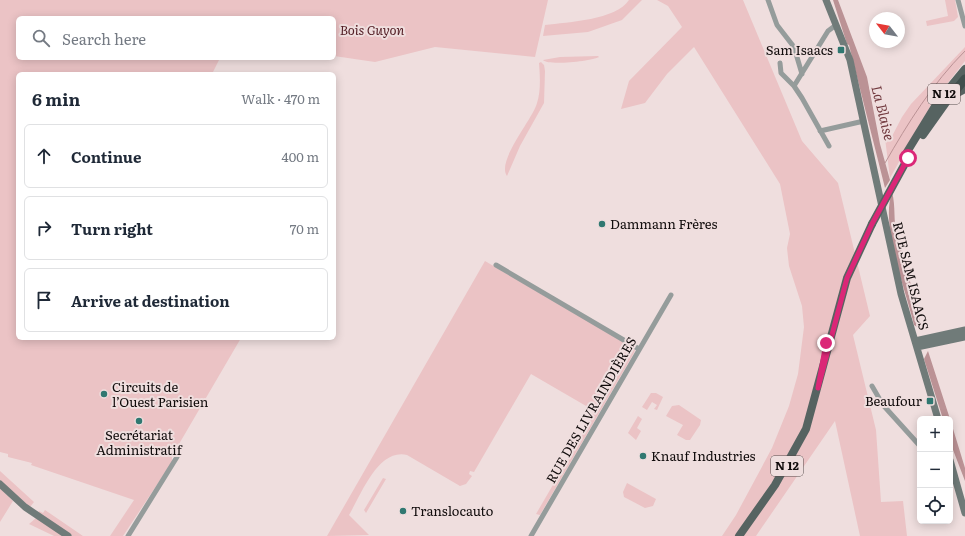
<!DOCTYPE html>
<html lang="en">
<head>
<meta charset="utf-8">
<style>
  body { margin:0; font-family:Literata,serif; background:#f2f2f3; color:#1f2937 }
  .controls { position:absolute; right:12px; bottom:12px; display:grid; overflow:hidden; border-radius:6px; box-shadow:0 2px 10px #0003 }
  .controls button { width:36px; height:36px; display:grid; place-items:center; padding:0; border:0; border-bottom:1px solid #e0e1e3; background:#fff; color:#1f2937; font:20px sans-serif }
  .compass { position:absolute; left:869px; top:12px; width:36px; height:36px; border-radius:50%; background:#fff; box-shadow:0 2px 10px #0003; rotate:301deg }
  .stop { position:absolute; width:12px; height:12px; margin:-9px; border:3px solid #db2777; border-radius:50%; background:#fff }
  .stop.end { background:#db2777; border-color:#fff; box-shadow:0 1px 4px #0008 }
  .list { margin:0; padding:0; list-style:none }
  h2 { display:flex; justify-content:space-between; align-items:center; height:52px; margin:0; padding:0 16px; font-size:17px }
  h2 small { font-size:13px; font-weight:400; color:#747a83 }
  .list li { display:grid; grid-template-columns:26px 1fr auto; gap:12px; align-items:center; box-sizing:border-box; height:64px; margin:0 8px 8px; padding:0 8px; border:1px solid #e0e1e3; border-radius:6px }
  .list b { display:block; font-size:15px; white-space:nowrap }
  .list em { font-size:13px; font-style:normal; color:#747a83 }
  .icon { flex:none; width:22px; height:22px; fill:none; stroke:currentColor; stroke-width:2; stroke-linecap:round; stroke-linejoin:round }
  .map { position:relative; flex:none; width:965px; height:536px; overflow:hidden }
  .search { position:absolute; background:#fff; box-shadow:0 2px 10px #0003; left:16px; top:16px; width:320px; height:44px; display:flex; align-items:center; gap:10px; box-sizing:border-box; padding:0 14px; border-radius:6px; color:#747a83; font-size:15px }
  .panel { position:absolute; background:#fff; box-shadow:0 2px 10px #0003; left:16px; top:72px; width:320px; height:268px; border-radius:6px }
  .map>svg:first-child { display:block }
</style>
</head>
<body>
<div class="map">
<svg width="965" height="536" viewBox="0 0 965 536">
  <rect width="100%" height="100%" fill="#efdede"/>
  <!-- green -->
  <path fill="#ebc3c5" d="M0 0H548L535 57 435 47 375 62 334 56V18H18V58H220L212 74H18V338H241L172 456V462L123 536H110L134 500 31 465 32 463 8 457V454L0 452Z
    M629 0H642L622 20 588 32 543 36 545 25C568 22 616 20 629 0Z
    M657 0H743L802 141 838 183 870 316 853 335 876 430 881 502 903 501 907 536H860L835 421 756 536H722L736 515 772 448 789 406 798 374 804 327 802 306 789 266 787 248 790 234 780 184 694 47 667 74 645 103 621 109 629 81 682 27 668 6Z
    M945 0H955L958 17 954 21 927 26 926 21 948 16Z
    M965 47V61L932 103 890 178 885 138 889 142 902 117 911 104Z
    M560 57 598 56 599 57C592 61 548 66 543 60Z
    M541 62 544 65 545 71 544 103 520 146 507 176C496 161 533 119 537 103 541 91 540 76 539 63Z
    M485 261 632 347 635 350 634 353 540 515 536 514 592 418 593 410 531 374 474 472 470 471 469 474 472 476 466 484 460 486 407 455C378 448 361 495 349 515L369 535 327 536Z
    M651 393H656L663 397 657 410 654 409 657 405 652 402 647 410 642 407Z
    M679 405 701 420 700 425 690 440H686L677 435 683 425 666 416 672 406Z
    M638 416 642 419 637 428 641 431 636 440 628 433Z
    M0 471 34 502 30 507 0 482Z
    M383 478 386 479 366 513 364 510Z
    M627 483 656 499 653 506 645 508 624 497 623 492Z
    M0 488 13 501 0 522Z
    M45 510 83 536H72L38 513 39 511 43 513Z
    M36 518 64 536H54L29 524Z"/>
  <!-- water -->
  <path fill="#bb9295" d="M833 0H838L867 77 880 144 890 180 885 188 849 45 847 44Z
    M892 192C896 207 893 221 897 235 906 267 915 297 922 330L914 325C906 291 880 225 892 192Z
    M928 351 950 419H943L924 359Z
    M950 419 965 468V481L950 442Z"/>
  <g fill="none" stroke-linecap="round" stroke-linejoin="round">
    <!-- stream -->
    <path stroke="#bb9295" stroke-width="1" d="M885 163C908 123 932 84 965 51"/>
    <!-- street -->
    <path stroke="#959c9b" stroke-width="5" d="M768 0 777 25 794 47 802 74
      M958 0 965 26
      M780 63 781 73 794 86 802 98 829 146
      M794 86 828 31 836 25
      M820 131 864 121
      M496 265 639 349
      M872 386 883 405 920 446
      M128 536 177 457
      M531 536 671 295"/>
    <!-- secondary -->
    <path stroke="#707b79" stroke-width="7" d="M826 0 850 60 901 294 938 419
      M915 341 965 330
      M917 347 965 337
      M950 460 965 513
      M0 484 25 507 68 536"/>
    <!-- primary -->
    <path stroke="#566361" stroke-width="8" d="M923 135 950 97 965 89
      M907 152 937 103 965 69
      M739 536 775 485 806 429 847 278 872 224"/>
    <!-- highway -->
    <path stroke="#404f4d" stroke-width="9" d="M950 97 965 79"/>
    <!-- primary-bridge -->
    <path stroke="#566361" stroke-width="8" d="M872 224 908 158"/>
  </g>
  <g fill="none" stroke-linecap="round" stroke-linejoin="round">
    <!-- route -->
    <path stroke="#db2777" stroke-width="5" d="M826 343 818 388 847 278 872 224 908 158"/>
  </g>
  <!-- markers -->
  <g fill="#307871" stroke="#efdede" stroke-width="1.5">
    <rect x="837" y="46" width="8" height="8" rx="2"/>
    <circle cx="602" cy="224" r="4"/>
    <circle cx="104" cy="394" r="4"/>
    <rect x="926" y="397" width="8" height="8" rx="2"/>
    <circle cx="139" cy="421" r="4"/>
    <circle cx="643" cy="456" r="4"/>
    <circle cx="403" cy="511" r="4"/>
  </g>
  <g text-anchor="middle" stroke-width="4" stroke-linejoin="round" paint-order="stroke">
    <!-- shield labels -->
    <g fill="#efdede" stroke="#534a4a" stroke-width="1">
      <rect x="928" y="84" width="32" height="20" rx="3"/>
      <rect x="771" y="456" width="32" height="20" rx="3"/>
    </g>
    <g font-size="12" font-weight="bold" fill="#100b0b">
      <text x="944" y="98">N 12</text>
      <text x="787" y="470">N 12</text>
    </g>
    <!-- park labels -->
    <g font-size="13" font-style="italic" fill="#552027" stroke="#efdede">
      <text x="372" y="35">Bois Guyon</text>
    </g>
    <!-- poi labels -->
    <g font-size="13" fill="#100b0b" stroke="#efdede" text-anchor="start">
      <text x="833" y="55" text-anchor="end">Sam Isaacs</text>
      <text x="610" y="229">Dammann Frères</text>
      <text x="112" y="392">Circuits de<tspan x="112" dy="15">l’Ouest Parisien</tspan></text>
      <text x="922" y="406" text-anchor="end">Beaufour</text>
      <text x="139" y="440" text-anchor="middle">Secrétariat<tspan x="139" dy="15">Administratif</tspan></text>
      <text x="651" y="461">Knauf Industries</text>
      <text x="411" y="516">Translocauto</text>
    </g>
    <!-- street labels -->
    <g font-size="13" fill="#100b0b" stroke="#efdede">
      <text transform="translate(911 276) rotate(76)" y="5">RUE SAM ISAACS</text>
      <text transform="translate(591 410) rotate(-60)" y="5">RUE DES LIVRAINDIÈRES</text>
    </g>
    <!-- water labels -->
    <g font-size="14" font-style="italic" fill="#723a3f" stroke="#efdede">
      <text transform="translate(883 113) rotate(76)" y="5">La Blaise</text>
    </g>
  </g>
</svg>
<div class="controls">
<button>+</button>
<button>−</button>
<button><svg class="icon" aria-label="locate" viewBox="0 0 24 24"><circle cx="12" cy="12" r="6"/><path d="M12 2v4M12 18v4M2 12h4M18 12h4"/></svg></button>
</div>
<svg class="compass" viewBox="-18 -18 36 36"><path d="M0-13l5 13h-10z" fill="#e53935"/><path d="M0 13l5-13h-10z" fill="#747a83"/></svg>
<div class="stop" style="left:908px;top:158px"></div>
<div class="stop end" style="left:826px;top:343px"></div>
<div class="search"><svg class="icon" aria-label="search" viewBox="0 0 24 24"><circle cx="10" cy="10" r="6"/><path d="M15 15l6 6"/></svg>Search here</div>
<section class="panel">
<h2>6 min<small>Walk · 470 m</small></h2>
<ul class="list">
<li><svg class="icon" aria-label="ahead" viewBox="0 0 24 24"><path d="M12 20V5M6 11l6-6 6 6"/></svg><div><b>Continue</b></div><em>400 m</em></li>
<li><svg class="icon" aria-label="right" viewBox="0 0 24 24"><path d="M7 20v-9h11M14 6l5 5-5 5"/></svg><div><b>Turn right</b></div><em>70 m</em></li>
<li><svg class="icon" aria-label="arrive" viewBox="0 0 24 24"><path d="M6 21V4h12l-3 4 3 4H6"/></svg><div><b>Arrive at destination</b></div></li>
</ul>
</section>
</div>
</body>
</html>
